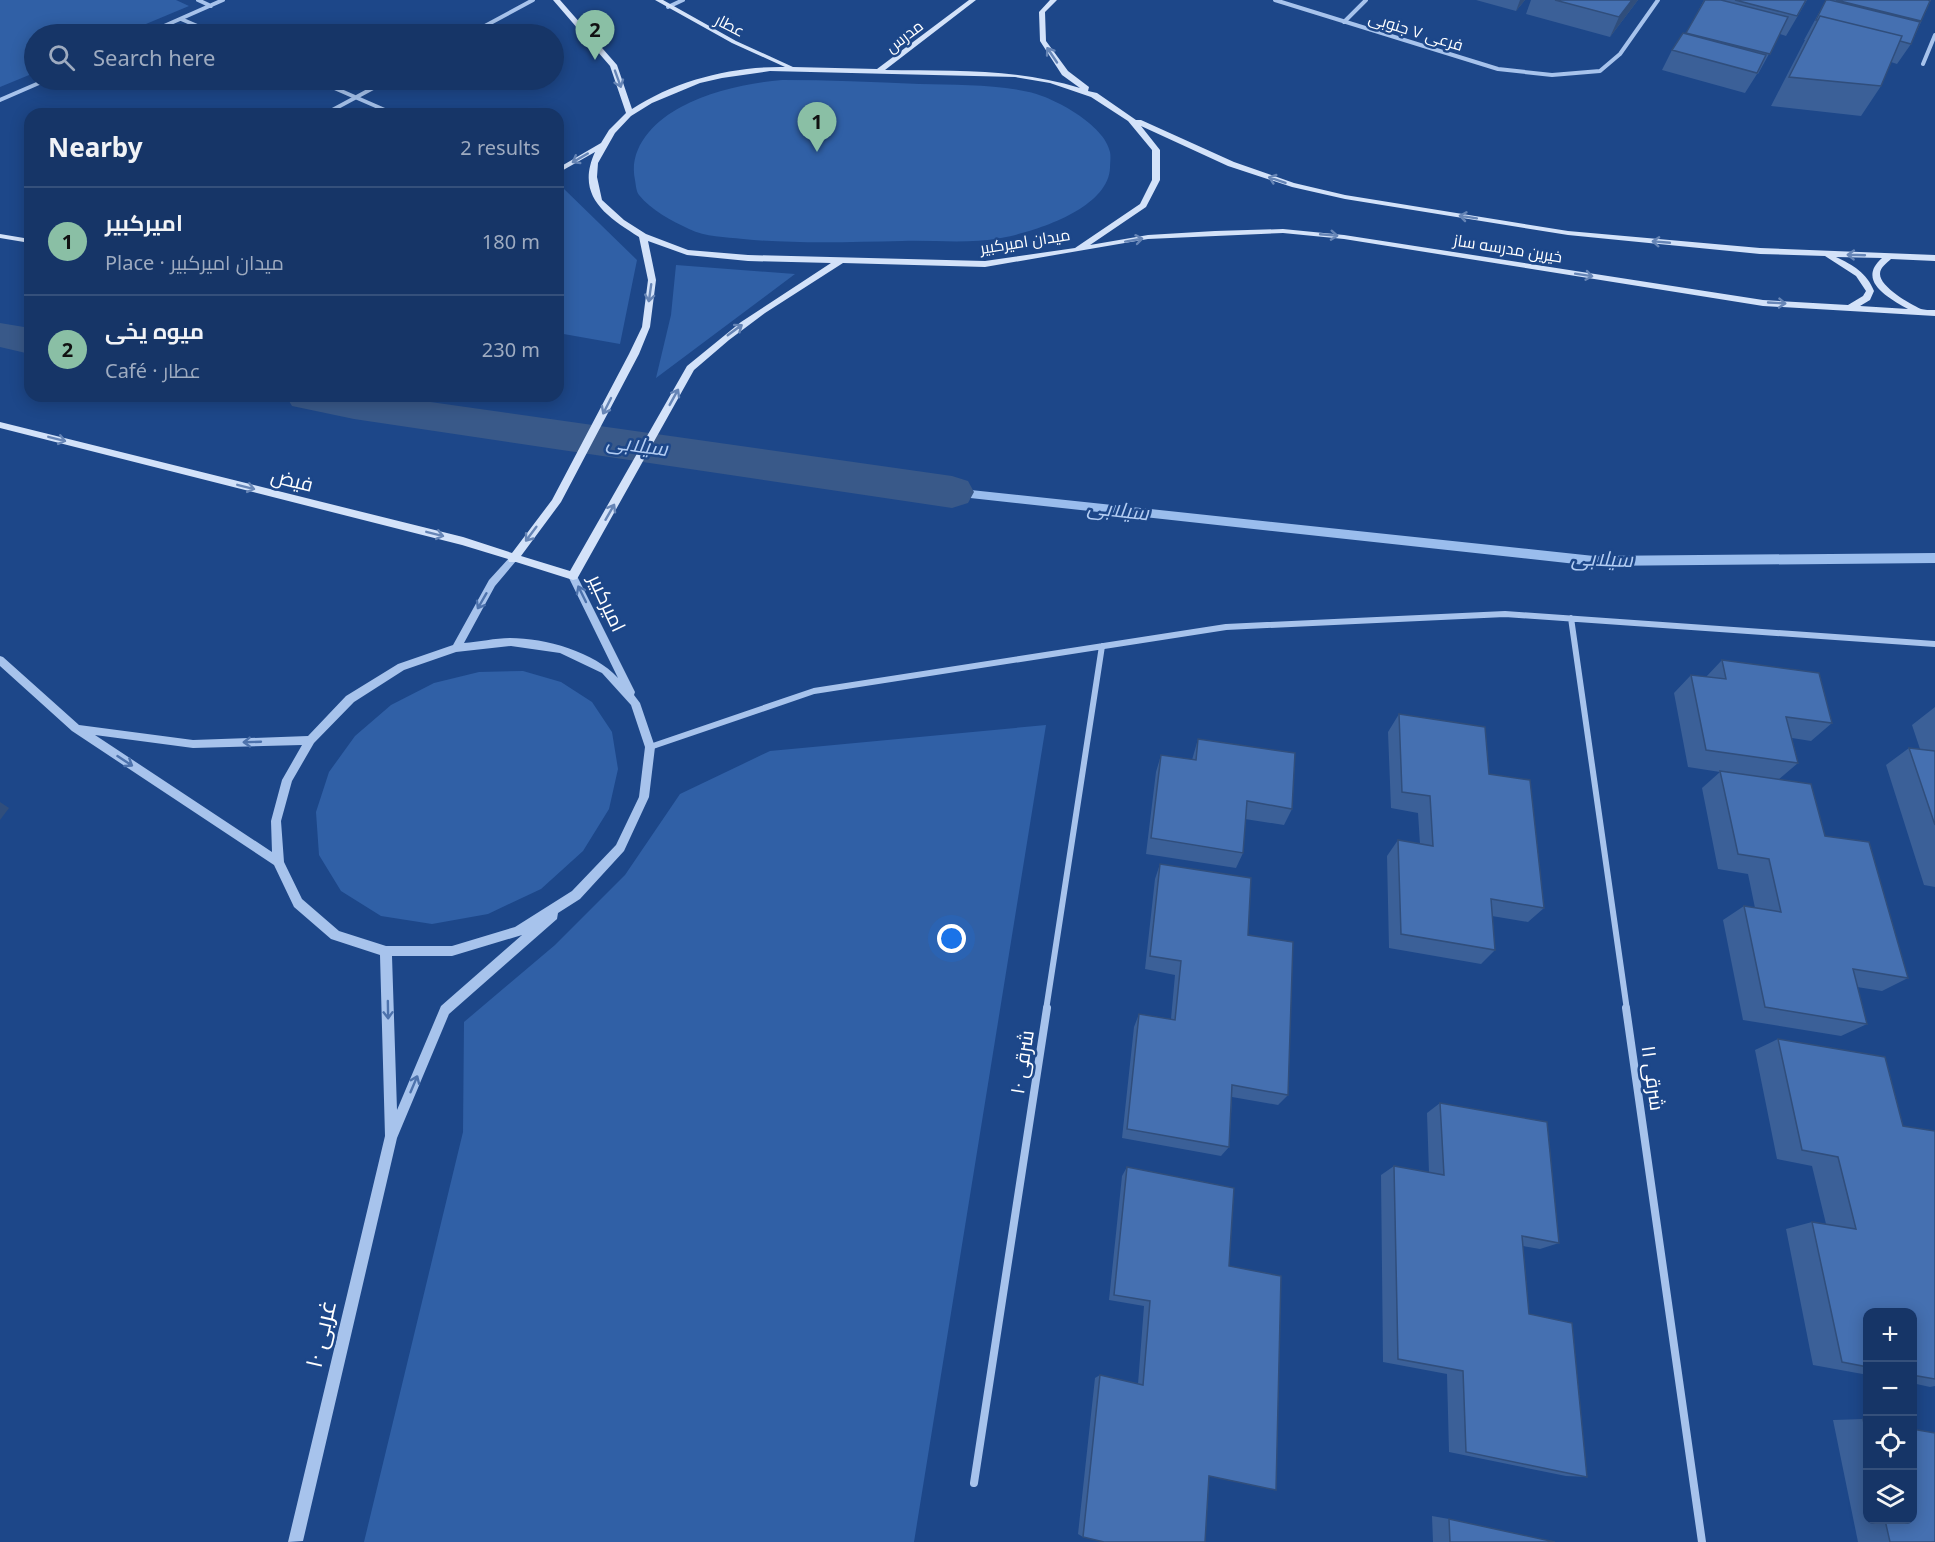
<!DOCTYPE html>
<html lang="en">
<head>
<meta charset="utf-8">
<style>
  body { margin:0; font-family:"Noto Sans",Cairo,sans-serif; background:#1f3d6d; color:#f1f3f6 }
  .controls { position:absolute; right:18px; bottom:18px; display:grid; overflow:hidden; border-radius:12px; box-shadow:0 3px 15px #0003 }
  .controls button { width:54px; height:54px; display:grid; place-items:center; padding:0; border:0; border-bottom:2px solid #35507b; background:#163567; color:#f1f3f6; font:30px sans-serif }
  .you { position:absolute; left:952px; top:939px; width:21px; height:21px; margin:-15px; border:4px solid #fff; border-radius:50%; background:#1a73e8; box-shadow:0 0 0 9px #1a73e833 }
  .badge { display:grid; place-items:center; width:39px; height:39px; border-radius:50%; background:#8abfa5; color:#111; font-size:20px; font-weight:700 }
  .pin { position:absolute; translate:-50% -50px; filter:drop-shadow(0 2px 3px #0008) }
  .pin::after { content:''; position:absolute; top:32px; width:21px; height:18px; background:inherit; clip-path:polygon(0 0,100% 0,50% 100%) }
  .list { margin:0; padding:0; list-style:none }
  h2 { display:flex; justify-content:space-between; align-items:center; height:78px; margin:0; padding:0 24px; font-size:26px }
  h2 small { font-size:20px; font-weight:400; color:#9eabc0 }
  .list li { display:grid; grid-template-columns:39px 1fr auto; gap:18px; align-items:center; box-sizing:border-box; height:108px; padding:0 24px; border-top:2px solid #35507b }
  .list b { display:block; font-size:22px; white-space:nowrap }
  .list p { margin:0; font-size:20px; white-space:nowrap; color:#9eabc0 }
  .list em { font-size:20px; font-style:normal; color:#9eabc0 }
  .icon { flex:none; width:33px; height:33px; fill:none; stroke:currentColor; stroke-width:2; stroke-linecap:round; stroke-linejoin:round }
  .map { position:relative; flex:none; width:1935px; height:1542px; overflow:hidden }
  .search { position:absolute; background:#163567; box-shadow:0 3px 15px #0003; left:24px; top:24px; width:540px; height:66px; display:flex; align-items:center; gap:15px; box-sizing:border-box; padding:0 21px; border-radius:33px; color:#9eabc0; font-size:22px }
  .panel { position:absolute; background:#163567; box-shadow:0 3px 15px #0003; left:24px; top:108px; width:540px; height:294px; border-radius:18px }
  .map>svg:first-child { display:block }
</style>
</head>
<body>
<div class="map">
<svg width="1935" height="1542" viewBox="0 0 1935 1542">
  <rect width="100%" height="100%" fill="#1d4789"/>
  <!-- green -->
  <path fill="#3060a6" d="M0 0H176L189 6 122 34H34V73L0 87Z
    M782 80C828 80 873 82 919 84 956 85 993 84 1029 92 1053 97 1105 125 1110 152 1111 157 1110 163 1110 168 1108 209 1034 232 1001 238 969 244 935 240 902 241 849 242 796 244 743 239 725 237 706 237 689 229 672 221 651 210 639 195 636 191 636 185 635 180 628 148 654 121 681 107 711 91 748 83 782 80Z
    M562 187 637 260 620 344 558 333V188Z
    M676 265 795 274 656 378 671 315Z
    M523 671 561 682 592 702 612 732 618 769 609 809 583 851 541 889 488 914 432 924 381 916 341 891 319 855 316 812 329 772 355 736 391 705 434 683 479 672Z
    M1046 725 914 1542H364L463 1132 464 1022 555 945 625 875 680 794 770 751Z"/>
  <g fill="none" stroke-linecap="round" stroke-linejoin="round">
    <!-- stream -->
    <path fill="#9abded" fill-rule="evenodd" d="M952 488 1594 556 1935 553V563L1594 566 952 496 946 492Z"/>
    <!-- canal -->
    <path fill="#395989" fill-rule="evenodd" d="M0 323 30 328V354L0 347Z
      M286 396H388L952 476 968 481 974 492 968 503 952 508 354 419 292 406Z"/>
    <!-- minor-far2 -->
    <path stroke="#a7c3ec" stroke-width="4" d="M198 0 211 6
      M1275 0 1498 69 1552 75 1600 71 1620 54 1658 0
      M668 7 683 0
      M181 19 216 34
      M1344 22 1366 0
      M146 34 223 0
      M470 34 533 0
      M1923 64 1935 35
      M316 80 394 114
      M0 100 46 80
      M325 114 388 80"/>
    <!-- minor-far1 -->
    <path stroke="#a7c3ec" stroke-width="6" d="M1571 618 1627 1010
      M650 747 814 691 1226 627 1505 614 1935 644
      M1046 1010 1102 646"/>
    <!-- minor -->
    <path stroke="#a7c3ec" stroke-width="8" d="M1626 1008 1702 1542
      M974 1483 1047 1008"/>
    <!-- tertiary -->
    <path fill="#a7c3ec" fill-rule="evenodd" d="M513 556 518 559 516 561 495 586 464 643C479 642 495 638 510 638 545 638 595 652 618 678L568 576 570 574H576L635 692 634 695 640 703 655 747 649 797 624 851 580 899 558 913 557 919 449 1014 397 1138 303 1541 288 1542 385 1136 380 955 331 939 294 907 274 865 72 731 0 666V656L3 657 79 725 193 740 308 736 346 696 398 664 453 645 489 580 510 557ZM511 646 560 653 602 673 631 705 645 747 639 797 616 845 572 891 515 927 452 946H386L339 931 302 899 284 862 281 821 292 781 314 743 354 702 404 670 456 652ZM95 735 193 748 302 745 282 780 271 821 272 852ZM522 935 441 1006 397 1110 392 956H452Z"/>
    <!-- secondary -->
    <path fill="#d3e2f9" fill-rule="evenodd" d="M553 0H560L617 65 632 109C676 80 733 66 785 67L732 43 655 0H663L736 41 793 67 877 69 969 0H976L885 70C951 71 1017 68 1080 88L1062 75 1040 41 1039 12 1050 0H1057L1045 12 1046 41 1068 71 1089 87 1088 91 1097 93 1136 120H1141L1234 162 1294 183 1345 195 1568 231 1760 248 1935 255V261L1891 259C1887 263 1880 267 1880 274 1880 287 1910 304 1921 309 1924 310 1930 310 1935 310V316L1763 306 1344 239 1283 233 1148 239 985 267 843 263 765 313 729 340 694 370 577 579 573 580 516 562H509L508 559 462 545 0 428V422L463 537 512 553 552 500 629 354 642 327 648 280 639 237C606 216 575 196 595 152L558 173V168L601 143 609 130 626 113 610 66ZM770 71 1015 77 1050 83 1091 97 1128 121 1152 150V180L1140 204 1075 248 985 261 748 255 688 250 646 234 624 220 602 200 597 177 598 163 615 133 631 116 652 103 700 83 722 78ZM1141 126 1228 166 1292 187 1345 199 1568 235 1760 254 1825 256 1856 276 1866 291 1863 296 1848 305 1763 300 1344 235 1283 229 1215 231 1148 235 1090 245 1146 207 1160 180V150ZM648 241 687 255 748 261 831 263 741 322 687 366 570 571 521 556 561 502 639 354 650 327 656 280ZM1836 257 1882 258C1856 281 1889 298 1908 309L1860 306 1870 300 1874 291C1867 273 1853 265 1836 257Z
      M0 234 30 239V243L0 238Z"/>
  </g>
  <!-- wall -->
  <path fill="#3b6098" d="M1476 0H1525L1516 11Z
    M1531 0H1638L1610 37 1526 14Z
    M1704 0H1807L1786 36 1780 34 1758 74H1757L1745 93 1662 70 1672 50 1686 34Z
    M1826 0H1931L1911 44 1897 64 1891 62 1881 86 1861 116 1771 106 1805 40H1804Z
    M1722 660 1832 723 1811 741 1792 738 1798 763 1778 780 1825 836 1908 978 1882 991 1857 987 1867 1024 1841 1036 1743 1020 1723 920 1744 906 1755 908 1748 874 1718 869 1702 788 1720 772 1688 767 1674 693 1691 675 1706 677Z
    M1935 707V887L1924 885 1886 765 1909 748 1920 749 1912 725Z
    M1399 714 1489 774 1544 908 1528 922 1492 916 1495 950 1481 964 1389 948 1387 856 1398 840 1420 844 1418 813 1391 808 1388 732Z
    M1198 739 1292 809 1284 825 1245 819 1243 853 1236 868 1146 854 1156 772 1161 755 1192 760Z
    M1160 864 1248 935 1288 1095 1278 1105 1232 1097 1229 1147 1221 1156 1122 1138 1134 1027 1139 1014 1171 1019 1175 975 1145 969 1155 879Z
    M1778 1039 1903 1126 1935 1131V1386L1930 1387 1912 1383V1312H1868V1375L1813 1365 1786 1229 1812 1222 1826 1224 1812 1166 1777 1159 1755 1050Z
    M1440 1103 1559 1243 1540 1249 1523 1246 1529 1314 1587 1477 1566 1476 1449 1452 1447 1374 1383 1362 1381 1175 1394 1166 1429 1173 1427 1113Z
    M1127 1167 1229 1266 1276 1490 1209 1476 1083 1537 1078 1534 1095 1378 1100 1375 1138 1384 1144 1306 1109 1300 1122 1176Z
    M1863 1419 1868 1420V1520H1912L1935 1542H1858L1833 1420Z
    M1432 1516 1449 1519 1555 1542H1433Z"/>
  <!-- shaded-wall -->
  <path fill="#304e7c" d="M1520 0H1525L1516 11Z
    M1632 0H1638L1610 37 1619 17Z
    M0 802 9 808 0 820Z"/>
  <!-- building -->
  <path fill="#4570b1" stroke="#304e7c" stroke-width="1.5" d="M1555 0H1632L1619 17Z
    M1705 0H1721L1788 17 1770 54 1686 33Z
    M1735 0H1806L1797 16Z
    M1826 0H1830L1920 22 1911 44 1900 41 1902 36 1820 16 1818 20H1816Z
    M1836 0H1928L1930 1 1921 21Z
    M1820 16 1902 36 1881 86 1789 77Z
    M1683 33 1766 55 1757 73 1672 50Z
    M1722 660 1819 673 1832 723 1786 717 1798 763 1706 750 1691 675 1726 679Z
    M1399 714 1485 727 1489 774 1530 780 1544 908 1491 899 1495 950 1401 934 1398 840 1433 846 1430 796 1402 792Z
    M1198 739 1295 753 1292 809 1247 801 1243 853 1151 838 1161 755 1196 760Z
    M1909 748 1935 751V825Z
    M1720 771 1811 784 1825 836 1869 842 1908 978 1853 969 1867 1024 1765 1007 1744 906 1781 912 1769 859 1738 854Z
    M1160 864 1251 878 1248 935 1293 942 1288 1095 1232 1085 1229 1147 1127 1129 1139 1014 1175 1020 1181 961 1150 956Z
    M1778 1039 1885 1057 1903 1126 1935 1131V1379L1912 1375V1312H1868V1367L1842 1362 1812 1222 1856 1229 1838 1157 1802 1150Z
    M1440 1103 1547 1122 1559 1243 1522 1236 1529 1314 1572 1323 1587 1477 1466 1452 1463 1371 1398 1359 1394 1166 1444 1175Z
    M1127 1167 1234 1188 1229 1266 1281 1276 1276 1490 1209 1476 1205 1542H1104L1083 1537 1100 1375 1143 1385 1150 1301 1114 1295Z
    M1863 1419 1868 1420V1440Z
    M1912 1429 1935 1433V1542H1890L1885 1520H1912Z
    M1449 1519 1555 1542H1450Z"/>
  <!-- one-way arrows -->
  <defs><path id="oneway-shaft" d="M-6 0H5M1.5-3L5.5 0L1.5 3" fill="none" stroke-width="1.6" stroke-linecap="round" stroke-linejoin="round" transform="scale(1.5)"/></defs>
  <g stroke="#6685b6">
    <use href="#oneway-shaft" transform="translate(1052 55) rotate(-124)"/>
    <use href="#oneway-shaft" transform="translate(618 79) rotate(70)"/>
    <use href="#oneway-shaft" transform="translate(580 158) rotate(150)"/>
    <use href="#oneway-shaft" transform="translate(1277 180) rotate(-161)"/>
    <use href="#oneway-shaft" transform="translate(1468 217) rotate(-171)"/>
    <use href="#oneway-shaft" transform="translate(1329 235) rotate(5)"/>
    <use href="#oneway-shaft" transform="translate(1134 240) rotate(-10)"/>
    <use href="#oneway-shaft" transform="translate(1661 242) rotate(-175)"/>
    <use href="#oneway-shaft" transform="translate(1856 255) rotate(-178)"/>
    <use href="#oneway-shaft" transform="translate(1584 275) rotate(9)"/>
    <use href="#oneway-shaft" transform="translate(650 293) rotate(98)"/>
    <use href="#oneway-shaft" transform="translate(1777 303) rotate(3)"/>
    <use href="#oneway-shaft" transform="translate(735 330) rotate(-36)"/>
    <use href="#oneway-shaft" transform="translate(674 397) rotate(-61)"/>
    <use href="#oneway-shaft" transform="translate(607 406) rotate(117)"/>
    <use href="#oneway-shaft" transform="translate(57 439) rotate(14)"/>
    <use href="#oneway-shaft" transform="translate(246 487) rotate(14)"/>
    <use href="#oneway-shaft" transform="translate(610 512) rotate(-60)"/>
    <use href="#oneway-shaft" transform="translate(435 534) rotate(14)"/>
    <use href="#oneway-shaft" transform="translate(531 534) rotate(127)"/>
  </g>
  <g stroke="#4d72ac">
    <use href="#oneway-shaft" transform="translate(582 594) rotate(-116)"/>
    <use href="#oneway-shaft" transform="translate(482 601) rotate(120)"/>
    <use href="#oneway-shaft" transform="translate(252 742) rotate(178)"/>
    <use href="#oneway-shaft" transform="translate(125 761) rotate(33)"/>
    <use href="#oneway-shaft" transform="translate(388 1010) rotate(89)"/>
    <use href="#oneway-shaft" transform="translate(414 1084) rotate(-67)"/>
  </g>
  <g text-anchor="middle" stroke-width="5" stroke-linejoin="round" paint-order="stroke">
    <!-- far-street labels -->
    <g font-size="16" fill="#fff" stroke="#1d4789">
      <text transform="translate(730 25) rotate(27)" y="6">عطار</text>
      <text transform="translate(1416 31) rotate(17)" y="6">فرعی ۷ جنوبی</text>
      <text transform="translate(904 36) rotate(-37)" y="6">مدرس</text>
      <text transform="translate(1025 241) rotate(-9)" y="6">میدان امیرکبیر</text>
      <text transform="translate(1508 248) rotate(9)" y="6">خیرین مدرسه ساز</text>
    </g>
    <!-- street labels -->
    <g font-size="20" fill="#fff" stroke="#1d4789">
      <text transform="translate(292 480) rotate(14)" y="7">فیض</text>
      <text transform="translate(607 603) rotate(65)" y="7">امیرکبیر</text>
      <text transform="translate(1022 1062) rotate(-81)" y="7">۱۰ شرقی</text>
      <text transform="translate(1653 1078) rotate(82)" y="7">۱۱ شرقی</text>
    </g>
    <!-- water labels -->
    <g font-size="21" font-style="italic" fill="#b3cdf3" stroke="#1d4789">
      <text transform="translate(637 445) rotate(8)" y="7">سیلابی</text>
      <text transform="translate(1118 510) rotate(6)" y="7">سیلابی</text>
      <text transform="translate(1602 559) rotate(2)" y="7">سیلابی</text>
    </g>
    <!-- near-street labels -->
    <g font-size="24" fill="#fff" stroke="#1d4789">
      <text transform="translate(321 1334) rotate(-77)" y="8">۱۰ غربی</text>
    </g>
  </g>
</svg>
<div class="controls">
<button>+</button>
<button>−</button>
<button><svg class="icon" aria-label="locate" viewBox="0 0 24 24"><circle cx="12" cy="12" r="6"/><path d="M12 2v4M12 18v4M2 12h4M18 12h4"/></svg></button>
<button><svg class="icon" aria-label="layers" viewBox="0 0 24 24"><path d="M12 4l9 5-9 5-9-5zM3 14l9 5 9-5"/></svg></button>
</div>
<div class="you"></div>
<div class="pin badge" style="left:817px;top:152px">1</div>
<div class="pin badge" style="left:595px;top:60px">2</div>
<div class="search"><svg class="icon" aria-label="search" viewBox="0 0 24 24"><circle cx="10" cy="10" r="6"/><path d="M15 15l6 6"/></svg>Search here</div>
<section class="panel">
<h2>Nearby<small>2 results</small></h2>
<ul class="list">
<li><span class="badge">1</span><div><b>امیرکبیر</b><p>Place · میدان امیرکبیر</p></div><em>180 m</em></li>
<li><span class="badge">2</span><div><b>میوه یخی</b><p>Café · عطار</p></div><em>230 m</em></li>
</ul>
</section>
</div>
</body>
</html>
